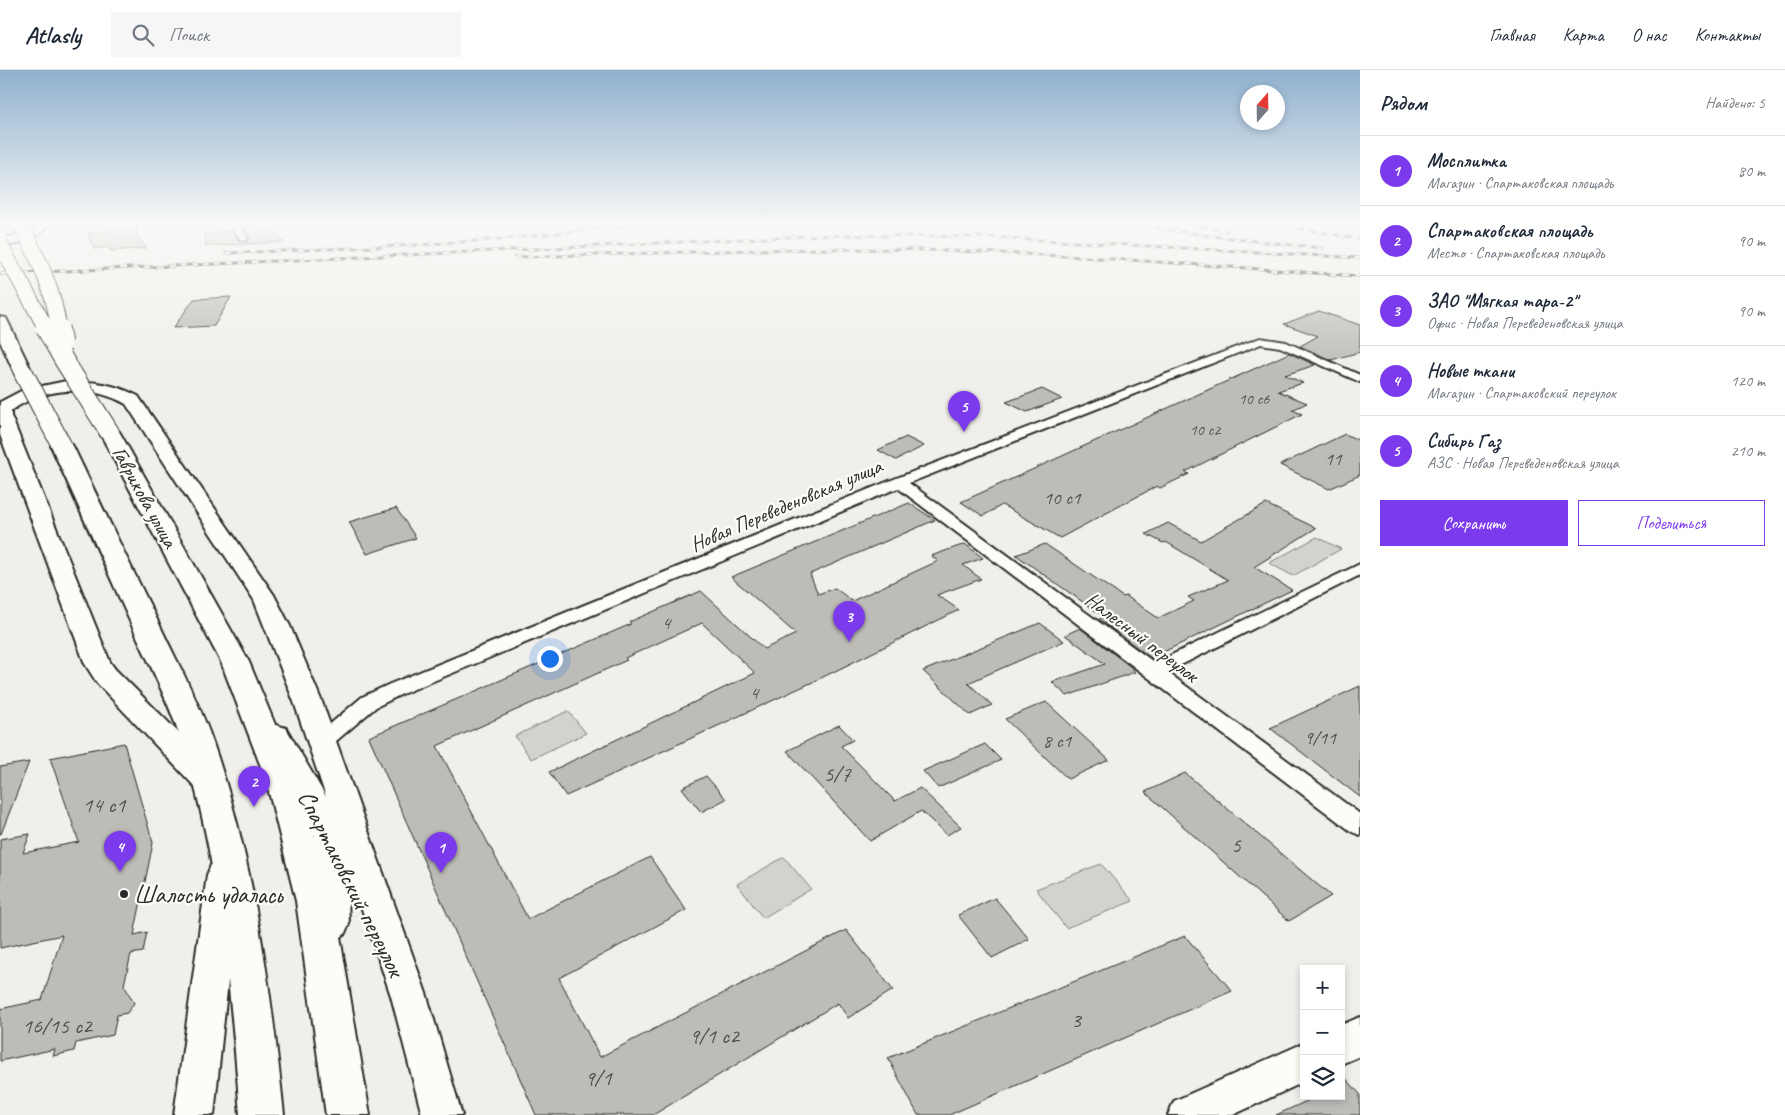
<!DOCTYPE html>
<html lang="ru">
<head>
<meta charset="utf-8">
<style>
  body { margin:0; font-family:Caveat,sans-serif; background:#f6f6f7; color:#1f2937 }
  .controls { position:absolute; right:15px; bottom:15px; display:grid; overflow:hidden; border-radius:0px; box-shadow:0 2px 8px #0003 }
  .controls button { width:45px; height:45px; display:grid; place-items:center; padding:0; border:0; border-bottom:1px solid #e0e1e3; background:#fff; color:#1f2937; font:25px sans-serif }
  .compass { position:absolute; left:1240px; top:15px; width:45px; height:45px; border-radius:50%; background:#fff; box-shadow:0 2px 8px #0003; rotate:20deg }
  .you { position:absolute; left:549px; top:588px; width:18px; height:18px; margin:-12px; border:4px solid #fff; border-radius:50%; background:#1a73e8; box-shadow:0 0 0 8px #1a73e833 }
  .badge { display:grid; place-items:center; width:32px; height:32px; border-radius:50%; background:#7c3aed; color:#fff; font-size:16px; font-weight:700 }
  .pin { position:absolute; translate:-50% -41px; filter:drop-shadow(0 1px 2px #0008) }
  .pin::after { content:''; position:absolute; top:26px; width:18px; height:15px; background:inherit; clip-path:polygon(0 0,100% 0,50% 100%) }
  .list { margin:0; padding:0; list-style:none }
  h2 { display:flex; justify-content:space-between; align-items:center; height:65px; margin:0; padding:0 20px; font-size:21px }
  h2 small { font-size:16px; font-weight:400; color:#747a83 }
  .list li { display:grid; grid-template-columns:32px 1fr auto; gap:15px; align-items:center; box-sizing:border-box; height:70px; padding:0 20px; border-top:1px solid #e0e1e3 }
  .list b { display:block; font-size:19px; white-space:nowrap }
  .list p { margin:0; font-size:16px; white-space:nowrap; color:#747a83 }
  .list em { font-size:16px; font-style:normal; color:#747a83 }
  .actions { display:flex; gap:10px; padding:15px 20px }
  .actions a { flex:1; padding:11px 0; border:1px solid #7c3aed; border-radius:0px; text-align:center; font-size:18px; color:#7c3aed }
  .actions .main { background:#7c3aed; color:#fff }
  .icon { flex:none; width:28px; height:28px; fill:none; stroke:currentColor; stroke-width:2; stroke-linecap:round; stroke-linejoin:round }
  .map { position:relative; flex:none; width:1360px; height:1045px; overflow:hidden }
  header { display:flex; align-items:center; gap:30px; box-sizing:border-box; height:70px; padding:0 25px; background:#fff; border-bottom:1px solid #e0e1e3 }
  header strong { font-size:24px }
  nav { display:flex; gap:28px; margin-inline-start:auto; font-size:18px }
  .search { width:350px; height:45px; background:#f6f6f7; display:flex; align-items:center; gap:12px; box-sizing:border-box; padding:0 18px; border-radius:0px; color:#747a83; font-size:19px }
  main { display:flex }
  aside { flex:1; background:#fff }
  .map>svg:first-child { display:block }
</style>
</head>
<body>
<header>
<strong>Atlasly</strong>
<div class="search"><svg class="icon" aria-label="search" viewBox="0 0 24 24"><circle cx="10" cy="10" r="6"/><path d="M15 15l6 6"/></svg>Поиск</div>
<nav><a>Главная</a><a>Карта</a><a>О нас</a><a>Контакты</a></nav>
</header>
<main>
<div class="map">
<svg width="1360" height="1045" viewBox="0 0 1360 1045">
  <rect width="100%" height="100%" fill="#f0efeb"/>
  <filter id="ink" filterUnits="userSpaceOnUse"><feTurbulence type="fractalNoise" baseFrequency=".02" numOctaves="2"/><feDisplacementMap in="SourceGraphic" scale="10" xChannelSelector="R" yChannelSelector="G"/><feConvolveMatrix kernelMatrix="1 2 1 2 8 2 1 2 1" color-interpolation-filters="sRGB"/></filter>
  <g filter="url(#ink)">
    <!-- green -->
    <path fill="#d3d2cf" stroke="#7f7e7d" d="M1317 467 1341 479 1293 506 1269 493Z
      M568 641 586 663 531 689 515 666Z
      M784 787 811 819 763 848 737 814Z
      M1101 794 1133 831 1066 858 1036 819Z"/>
    <!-- building -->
    <path fill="#bdbcb8" stroke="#2b2b2b" d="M245 155H268L284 172 206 176 205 164 232 161 239 171 247 172 249 167 243 159 248 158Z
      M137 157 138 168 147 178 111 181 107 177 94 179 88 164Z
      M231 227 214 256 173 258 194 229Z
      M1319 241 1360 255V282L1331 290 1300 276 1318 266 1284 254Z
      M1289 283 1315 295 1285 305 1303 313 1278 321 1307 333 1292 340 1302 344 1185 402 1189 404 1160 418 1157 416 1060 468 1002 435 983 446 961 432Z
      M1042 319 1062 329 1027 342 1006 332Z
      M1345 364 1360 371V405L1329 419 1280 395Z
      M906 367 924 376 896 390 878 380Z
      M909 433 935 450 810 504 818 524 835 518 852 531 938 491 931 486 965 474 983 488 963 495 981 509 937 525 959 540 815 611 566 726 549 702 755 603 702 553 625 588 627 590 437 676 528 849 650 787 686 840 559 908 600 987 846 860 893 920 848 948 838 933 653 1045H536L369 667 631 554 629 552 701 521 764 579 796 564 731 507Z
      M1266 434 1316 458 1254 497 1292 520 1151 588 1099 549 1104 547 1016 485 1045 474 1123 527 1126 526 1158 548 1194 531 1188 527 1228 510 1166 472 1163 473 1146 464 1168 453 1201 471Z
      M396 438 416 468 367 484 349 452Z
      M1040 553 1064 571 968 613 992 635 970 645 923 601Z
      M1080 558 1131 597 1135 602 1067 626 1052 612 1105 594 1065 565Z
      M1360 616V727L1270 658Z
      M1046 632 1109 690 1068 709 1005 649Z
      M839 655 853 670 841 676 895 731 920 718 961 757 947 765 921 741 870 771 787 681Z
      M124 673 153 773 134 865 147 862 143 882 131 884 124 915 134 933 127 943 117 945 113 965 76 973 74 981 53 986 55 979 0 991V939L42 930 62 865 0 878V769L30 764 23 783 79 772 50 688Z
      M985 674 1001 690 938 718 923 701Z
      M29 692 1 764H0V697Z
      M1185 703 1331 826 1289 851 1145 722Z
      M706 706 726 729 701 742 682 718Z
      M995 828 1029 869 992 888 958 845Z
      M1185 866 1232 921 949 1045H918L888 988Z
      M1341 1003 1360 1024V1045H1276L1318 1026H1341Z"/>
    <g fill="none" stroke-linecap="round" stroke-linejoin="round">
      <!-- street casing -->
      <g stroke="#2b2b2b" stroke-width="4">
        <path id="street" d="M230 155H238L248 168 247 170H241Z
          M1260 268 1286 272 1360 305V312L1280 277 1261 274 909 413 1155 593 1360 494V505L1167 602 1360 744V765L1352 762 898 418 402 624 376 637 329 677 322 679 315 677 312 672 315 667 362 627 390 614 894 409Z"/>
      </g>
      <!-- secondary casing -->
      <g stroke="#2b2b2b" stroke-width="4">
        <path id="secondary" d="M66 311C92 311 115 314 138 326L274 525 290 556 322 632 427 926 462 1045H422L391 926 360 833 348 828 349 854 344 865 332 870 320 865 315 854V766L262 666 266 658 276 655 286 658 326 727 294 632 254 530 126 334C91 314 43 317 11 341V346L110 592 115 599 220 704 224 712 220 720 209 724 198 720 97 613 85 594 0 365V332L23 320Z
          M223 791 235 795 239 805 214 1045H174L207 805 211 795Z
          M1360 947V986L1341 994V955Z
          M1304 973V1012L1233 1045H1168L1174 1031Z"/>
      </g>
      <!-- primary casing -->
      <g stroke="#2b2b2b" stroke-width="4">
        <path id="primary" d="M35 155H48C37 171 18 174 0 177V169L24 163Z
          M0 247 6 248 8 252 33 304 31 308 24 310 17 308 15 304 0 271Z
          M110 357 117 359 120 363 249 592 298 710 334 831 370 1045H326L296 831 266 710 221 592 100 363 103 359Z
          M62 370 69 372 73 376C102 437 132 499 162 560 179 596 199 632 212 670 254 790 271 919 284 1045H240C231 922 219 787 181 669 168 631 150 595 133 558 106 498 79 437 51 376L55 372Z"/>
      </g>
      <!-- street -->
      <use href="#street" fill="#fdfcf7" fill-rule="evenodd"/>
      <!-- secondary -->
      <use href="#secondary" fill="#fdfcf7" fill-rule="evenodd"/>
      <!-- primary -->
      <use href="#primary" fill="#fdfcf7" fill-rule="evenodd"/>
      <!-- rail casing -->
      <g stroke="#2b2b2b" stroke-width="3">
        <path id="rail" d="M1138 155 1211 166 1323 178
          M1195 155 1227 161
          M1281 155 1360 169
          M611 158 630 155
          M226 183C357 178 487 175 617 155
          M515 187C651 184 787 176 923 180 1069 184 1214 196 1360 206
          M0 204 831 165 988 167 1360 188"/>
      </g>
      <!-- rail -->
      <use href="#rail" stroke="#fdfcf7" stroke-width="2" stroke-dasharray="6" stroke-linecap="butt"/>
      <!-- primary-bridge-far1 casing -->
      <g stroke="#2b2b2b" stroke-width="17" stroke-linecap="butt">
        <path id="primary-bridge-far1" d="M21 155C39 190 53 219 59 258
          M0 171 4 182 46 258"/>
      </g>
      <!-- primary-bridge casing -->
      <g stroke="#2b2b2b" stroke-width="21" stroke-linecap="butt">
        <path id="primary-bridge" d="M45 257 65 292 110 363
          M59 257 62 274
          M24 304 62 376"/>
      </g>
      <!-- primary-bridge-far1 -->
      <use href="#primary-bridge-far1" stroke="#fdfcf7" stroke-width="15"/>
      <!-- primary-bridge -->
      <use href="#primary-bridge" stroke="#fdfcf7" stroke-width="19"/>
    </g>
  </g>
  <!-- sky -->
  <linearGradient id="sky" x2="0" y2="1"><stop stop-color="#8fb0ce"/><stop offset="0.51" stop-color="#f8f8f6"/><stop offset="1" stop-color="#f8f8f6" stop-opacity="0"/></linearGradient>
  <rect width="1360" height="301" fill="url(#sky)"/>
  <!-- markers -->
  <circle fill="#2b2b2b" stroke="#fdfcf7" stroke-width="2" cx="124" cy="824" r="5"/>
  <g text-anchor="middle" stroke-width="4.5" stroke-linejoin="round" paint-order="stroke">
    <!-- far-number labels -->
    <g font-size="16" fill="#504f4e">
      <text x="1254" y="334">10 с6</text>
      <text x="1205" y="365">10 с2</text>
    </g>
    <!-- number labels -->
    <g font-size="19" fill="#504f4e">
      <text x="1333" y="395">11</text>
      <text x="1062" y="434">10 с1</text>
      <text x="666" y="559">4</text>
      <text x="754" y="629">4</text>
      <text x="1320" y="674">9/11</text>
      <text x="1057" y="677">8 с1</text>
    </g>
    <!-- street labels -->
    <g font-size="21" fill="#2b2b2b" stroke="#fdfcf7">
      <text transform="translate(145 427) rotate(61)" y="7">Гаврикова улица</text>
      <text transform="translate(786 435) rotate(-23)" y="7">Новая Переведеновская улица</text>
      <text transform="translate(1142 567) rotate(37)" y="7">Налесный переулок</text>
    </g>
    <!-- near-number labels -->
    <g font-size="22" fill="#504f4e">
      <text x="837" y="711">5/7</text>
      <text x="104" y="742">14 с1</text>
      <text x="1236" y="782">5</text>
      <text x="1076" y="957">3</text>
      <text x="57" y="963">16/15 с2</text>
      <text x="714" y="973">9/1 с2</text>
      <text x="598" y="1015">9/1</text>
    </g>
    <!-- near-street labels -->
    <g font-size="25" fill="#2b2b2b" stroke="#fdfcf7">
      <text transform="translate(352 813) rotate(63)" y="9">Спартаковский переулок</text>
    </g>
    <!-- near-poi labels -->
    <g font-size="25" fill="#2b2b2b" stroke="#fdfcf7" text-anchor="start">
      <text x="134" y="833">Шалость удалась</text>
    </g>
  </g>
</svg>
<div class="controls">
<button>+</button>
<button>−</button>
<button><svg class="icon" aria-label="layers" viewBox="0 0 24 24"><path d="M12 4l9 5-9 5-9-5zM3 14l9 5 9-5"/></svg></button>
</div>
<svg class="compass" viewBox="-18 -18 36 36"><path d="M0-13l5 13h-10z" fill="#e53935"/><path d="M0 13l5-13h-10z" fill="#747a83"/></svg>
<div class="you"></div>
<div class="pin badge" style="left:441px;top:803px">1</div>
<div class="pin badge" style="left:254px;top:737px">2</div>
<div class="pin badge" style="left:849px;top:572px">3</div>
<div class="pin badge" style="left:120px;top:802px">4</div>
<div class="pin badge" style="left:964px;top:362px">5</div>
</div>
<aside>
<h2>Рядом<small>Найдено: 5</small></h2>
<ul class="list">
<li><span class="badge">1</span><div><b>Мосплитка</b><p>Магазин · Спартаковская площадь</p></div><em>80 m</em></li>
<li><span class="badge">2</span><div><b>Спартаковская площадь</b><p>Место · Спартаковская площадь</p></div><em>90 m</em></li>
<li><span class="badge">3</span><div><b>ЗАО &quot;Мягкая тара-2&quot;</b><p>Офис · Новая Переведеновская улица</p></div><em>90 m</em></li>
<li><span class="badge">4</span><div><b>Новые ткани</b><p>Магазин · Спартаковский переулок</p></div><em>120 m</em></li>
<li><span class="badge">5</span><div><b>Сибирь Газ</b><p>АЗС · Новая Переведеновская улица</p></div><em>210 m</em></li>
</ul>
<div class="actions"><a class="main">Сохранить</a><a>Поделиться</a></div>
</aside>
</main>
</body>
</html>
